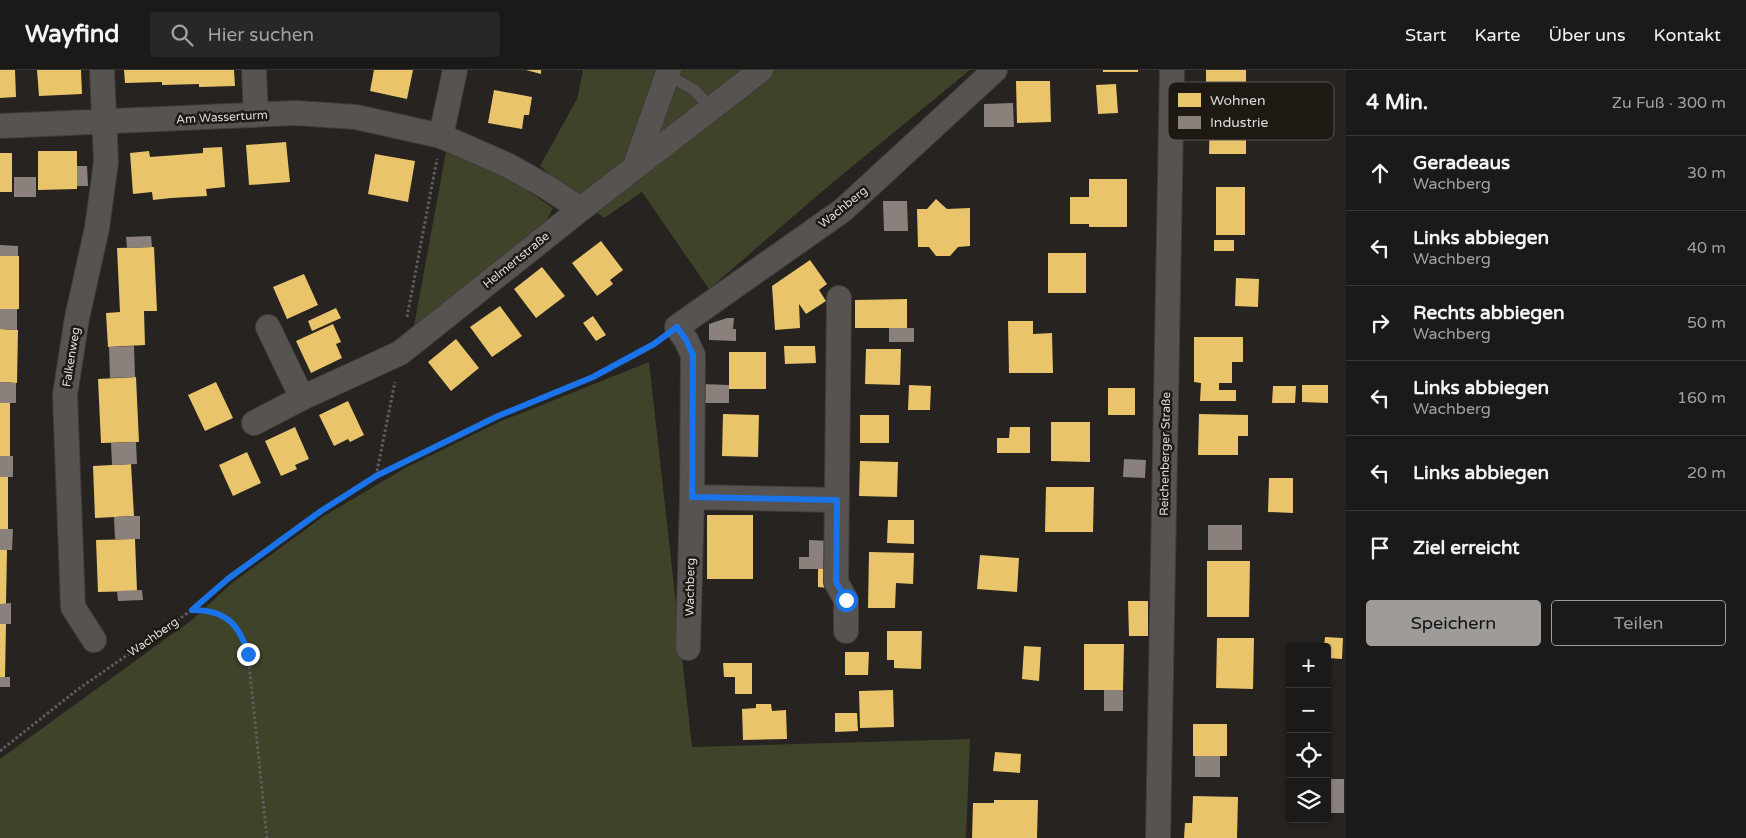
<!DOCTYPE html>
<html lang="de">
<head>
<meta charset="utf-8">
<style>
  body { margin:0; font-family:"Varela Round",sans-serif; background:#292725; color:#f1f3f6 }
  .controls { position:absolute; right:15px; bottom:15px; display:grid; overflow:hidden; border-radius:5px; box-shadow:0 1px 4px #0004 }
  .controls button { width:45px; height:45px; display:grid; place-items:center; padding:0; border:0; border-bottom:1px solid #3a3837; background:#1c1a18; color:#f1f3f6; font:25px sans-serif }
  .stop { position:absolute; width:15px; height:15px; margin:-11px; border:4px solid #1a73e8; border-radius:50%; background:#fff }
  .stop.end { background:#1a73e8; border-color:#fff; box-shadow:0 1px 5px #0008 }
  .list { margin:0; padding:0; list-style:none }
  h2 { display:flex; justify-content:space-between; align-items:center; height:65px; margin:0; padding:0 20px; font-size:21px }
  h2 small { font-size:16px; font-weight:400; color:#a0a1a2 }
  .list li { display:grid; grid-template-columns:32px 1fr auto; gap:15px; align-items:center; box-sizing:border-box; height:75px; padding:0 20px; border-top:1px solid #3a3837 }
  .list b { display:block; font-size:19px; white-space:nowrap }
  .list p { margin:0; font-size:16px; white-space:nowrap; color:#a0a1a2 }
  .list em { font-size:16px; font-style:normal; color:#a0a1a2 }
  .actions { display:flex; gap:10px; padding:15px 20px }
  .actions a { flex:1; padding:11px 0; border:1px solid #9e9b98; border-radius:5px; text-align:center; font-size:18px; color:#9e9b98 }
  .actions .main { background:#9e9b98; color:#111 }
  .icon { flex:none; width:28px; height:28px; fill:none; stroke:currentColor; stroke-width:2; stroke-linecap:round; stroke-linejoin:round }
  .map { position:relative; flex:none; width:1346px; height:768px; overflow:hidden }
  header { display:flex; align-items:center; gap:30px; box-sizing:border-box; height:70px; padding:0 25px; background:#1c1a18; border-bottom:1px solid #3a3837 }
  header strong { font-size:24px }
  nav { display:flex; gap:28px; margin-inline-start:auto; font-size:18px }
  .search { width:350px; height:45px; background:#292725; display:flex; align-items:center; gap:12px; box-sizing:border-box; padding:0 18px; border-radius:5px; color:#a0a1a2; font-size:19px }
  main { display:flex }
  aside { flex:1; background:#1c1a18 }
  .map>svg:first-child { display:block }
</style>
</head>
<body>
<header>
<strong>Wayfind</strong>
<div class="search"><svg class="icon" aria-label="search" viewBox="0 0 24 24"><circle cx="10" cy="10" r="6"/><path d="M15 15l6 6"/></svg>Hier suchen</div>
<nav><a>Start</a><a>Karte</a><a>Über uns</a><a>Kontakt</a></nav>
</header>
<main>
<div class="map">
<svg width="1346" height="768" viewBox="0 0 1346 768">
  <rect width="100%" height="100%" fill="#262320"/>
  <!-- green -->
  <path fill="#3f432a" d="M583 0H970L832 113 709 219 642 122 604 148 540 96 577 29Z
    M446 82 477 94 514 112 553 138 542 159 414 256Z
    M649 292 692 677 970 669 966 768H0V689L193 549 232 513 324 446 407 397 499 352Z"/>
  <!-- homes -->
  <path fill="#e9c46a" d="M0 0H15L16 27 0 28Z
    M37 0H81L82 24 39 26Z
    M124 0H234L235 16 199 17V14L162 15V12L125 13Z
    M374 0H413L407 29 370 21Z
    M526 0H541V4Z
    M1103 0H1138V2H1103Z
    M1206 0H1246V21H1206Z
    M1016 11H1050L1051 52 1017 53Z
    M1116 14 1118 43 1098 44 1096 15Z
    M494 20 532 27 529 45H524L522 59 488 53Z
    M1210 45H1246V84H1209Z
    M286 72 290 112 249 115 246 75Z
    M222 77 225 117 206 119 207 126 171 128 153 130 152 122 133 124 130 83 149 81 150 87 203 83V78Z
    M38 81H77V119L38 120Z
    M0 83H12V122H0Z
    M375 84 415 91 408 132 368 124Z
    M1089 109H1127V157H1089V154H1070V127H1089Z
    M1216 117H1245V165H1216Z
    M936 129 947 139 970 138V176L958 177 950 186H936L929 177H918L917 139H927Z
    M1214 170H1234V181H1214Z
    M601 171 623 200 610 210 613 214 597 226 572 193Z
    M154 177 157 241H144L145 275 108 277 106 243 120 242 117 178Z
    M1048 183H1086V223H1048Z
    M0 186H19V239H0Z
    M810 190 827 214 819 220 826 231 806 244 799 234 800 258 775 260 772 216Z
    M542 197 565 226 536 248 514 219Z
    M304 204 318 235 287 249 273 217Z
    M1236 208 1259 209 1258 237 1235 236Z
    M907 229V258H855V230Z
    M500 236 522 266 492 287 470 257Z
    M336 238 341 248 312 261 308 251Z
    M593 246 606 265 596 271 583 253Z
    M1008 251H1033V264L1052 263 1053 303H1009Z
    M333 254 341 272 336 274 342 288 311 303 296 271Z
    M0 259 18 260 17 313 0 312Z
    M1194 267H1243V292H1232V313H1219V320H1236V331H1200L1201 313 1194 312Z
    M456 269 479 298 451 321 428 292Z
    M784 276H815L816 293 785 294Z
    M866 279H901L900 315 865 314Z
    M729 282H766V319H729Z
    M136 307 139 372 101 373 98 309Z
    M216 312 233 348 205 361 188 325Z
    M909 315 931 316 930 340H908Z
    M1302 315H1328V333L1302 332Z
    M1273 316H1296L1295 333H1272Z
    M1108 318H1135V345H1108Z
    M348 331 364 365 350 372 348 369 334 376 319 345Z
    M0 333H10V386H0Z
    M723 344 759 345 758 387 722 386Z
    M1199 344 1248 345V366H1238V385H1198Z
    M860 345H889V373H860Z
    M1051 352H1090V392L1051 391Z
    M295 357 309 389 295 395 297 399 281 406 265 371Z
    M1010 357H1030V383H997V368H1009Z
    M247 382 261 413 233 426 219 395Z
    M860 391 898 392 897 427 859 426Z
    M131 394 134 446 95 448 93 396Z
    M0 407H8V459H0Z
    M1269 408H1293V443L1268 442Z
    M1046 417H1094L1093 462H1045Z
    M707 445H753V509H707Z
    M888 450H914V474L887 473Z
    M135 469 137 521 98 522 96 470Z
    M0 480H7L6 534H0Z
    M869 482 914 483 913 514 896 513 895 538H868Z
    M980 485 1019 488 1017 522 977 519Z
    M1207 491H1250L1249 547H1207Z
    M818 499H828V518L818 517Z
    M1128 531H1148V566H1129Z
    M0 554H6L5 607H0Z
    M887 561H922L921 599 894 598V590H887Z
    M1325 567 1343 568 1342 589 1327 588V577H1324Z
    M1217 568H1254L1253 619 1216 618Z
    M1084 574H1124L1123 620H1084Z
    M1024 576 1041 577 1039 611 1022 609Z
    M845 582H869L868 605H845Z
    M723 593H752V624H735V607H724Z
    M893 620 894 657 860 658 859 621Z
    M756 634H771L772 641 786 640 787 669 743 670 742 639 756 638Z
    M835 643H857L858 661 835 662Z
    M1193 654H1227V686H1193Z
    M995 682 1021 684 1020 703 993 701Z
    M1193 726 1238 727 1237 768H1184L1185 753H1192Z
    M994 730H1038L1037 768H972L973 733H994Z"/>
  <!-- industry -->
  <path fill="#8a817c" d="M1013 33 1014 57H984V34Z
    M77 96H87L88 116H77Z
    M14 107H36V127H14Z
    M883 131H907L908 161H884Z
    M151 166 152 177 127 178 126 167Z
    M0 175 18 176V186H0Z
    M0 239H17V260L0 259Z
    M727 248H734L733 259H736V271L709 270V254Z
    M889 258H914V272H889Z
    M134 276 135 307 110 308 109 277Z
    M0 312 16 313V333H0Z
    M702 314 729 315V333H702Z
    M136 372 137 394 112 395 111 373Z
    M0 386H13V407H0Z
    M1124 389 1146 390 1145 408 1123 407Z
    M134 446H140V469H115L114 447Z
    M1208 455H1242V480H1208Z
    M0 459H13L12 480H0Z
    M809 470 829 471 828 499H799V487H809Z
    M142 520 143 530 118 531 117 521Z
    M11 533V554H0V534Z
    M0 607H10V617H0Z
    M1104 620H1123V641H1104Z
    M1195 686H1220V707H1195Z
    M1327 709H1344V743H1327Z"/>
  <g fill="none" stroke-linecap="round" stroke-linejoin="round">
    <!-- service casing -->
    <g stroke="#413d3b" stroke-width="14">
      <path id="service" d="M667 5 693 19 712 39"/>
    </g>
    <!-- minor casing -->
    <g stroke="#413d3b" stroke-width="26">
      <path id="minor" d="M254 0 256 45
        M0 56 296 43 356 47 441 66 507 95 545 116 581 139
        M441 66 455 0
        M635 96 669 0
        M839 228 836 512 846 530V561
        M268 257 302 328
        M254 353 302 328 400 283 581 139 761 0
        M692 427 837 430
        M94 570 73 537 65 325 77 248 97 158 106 92 102 0
        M688 578 692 427 693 285 686 270 677 257 843 140 995 0
        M1158 768 1172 0"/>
    </g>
    <!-- path -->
    <path stroke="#605e5c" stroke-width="3" stroke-dasharray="2.5 2.5" stroke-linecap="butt" d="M407 247 437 89
      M376 406 395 312
      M193 540C225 540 239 554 248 584L267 768
      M0 681 77 620 192 540 229 508 321 441 376 406 498 346 593 307 658 271"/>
    <!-- service -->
    <use href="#service" stroke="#565350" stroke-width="11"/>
    <!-- minor -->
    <use href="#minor" stroke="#565350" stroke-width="24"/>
  </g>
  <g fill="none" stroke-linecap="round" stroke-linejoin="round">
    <!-- route -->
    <path stroke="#1a73e8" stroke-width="6" d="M248 584C239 553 225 540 192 540L229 508 321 441 376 406 498 346 593 307 654 274 677 257 686 270 693 285 692 427 837 430 836 512 846 530"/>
  </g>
  <g text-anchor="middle" stroke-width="5" stroke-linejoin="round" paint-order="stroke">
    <!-- street labels -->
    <g font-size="12" fill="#dfdbd8" stroke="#1f1914">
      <text transform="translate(222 47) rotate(-3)" y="4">Am Wasserturm</text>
      <text transform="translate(843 137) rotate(-39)" y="4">Wachberg</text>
      <text transform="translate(516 190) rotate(-39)" y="4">Helmertstraße</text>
      <text transform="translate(71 287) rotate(-81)" y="4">Falkenweg</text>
      <text transform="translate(1165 384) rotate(-89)" y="4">Reichenberger Straße</text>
      <text transform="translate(690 517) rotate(-89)" y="4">Wachberg</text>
      <text transform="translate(153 567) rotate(-35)" y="4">Wachberg</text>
    </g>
  </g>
  <!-- legend -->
  <rect x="1168" y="12" width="166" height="58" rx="8" fill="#1f1914" stroke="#59534f" stroke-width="1"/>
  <rect x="1178" y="23" width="23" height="14" fill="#e9c46a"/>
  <rect x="1178" y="46" width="23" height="13" fill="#8a817c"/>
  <g font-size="14" fill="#dfdbd8">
    <text x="1210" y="35">Wohnen</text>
    <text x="1210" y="57">Industrie</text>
  </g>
</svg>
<div class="controls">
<button>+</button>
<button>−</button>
<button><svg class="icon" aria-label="locate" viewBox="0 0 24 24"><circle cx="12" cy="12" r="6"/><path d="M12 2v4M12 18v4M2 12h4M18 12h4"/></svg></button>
<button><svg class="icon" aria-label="layers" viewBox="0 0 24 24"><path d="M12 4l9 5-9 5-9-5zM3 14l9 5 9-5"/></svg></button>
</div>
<div class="stop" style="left:846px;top:530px"></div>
<div class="stop end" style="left:248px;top:584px"></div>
</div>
<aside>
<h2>4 Min.<small>Zu Fuß · 300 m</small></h2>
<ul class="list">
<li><svg class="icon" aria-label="ahead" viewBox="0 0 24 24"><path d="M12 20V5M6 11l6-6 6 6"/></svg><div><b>Geradeaus</b><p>Wachberg</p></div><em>30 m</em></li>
<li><svg class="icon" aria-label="left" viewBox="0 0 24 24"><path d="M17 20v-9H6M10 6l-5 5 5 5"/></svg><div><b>Links abbiegen</b><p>Wachberg</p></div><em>40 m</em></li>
<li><svg class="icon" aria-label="right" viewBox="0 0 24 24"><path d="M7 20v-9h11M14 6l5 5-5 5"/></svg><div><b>Rechts abbiegen</b><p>Wachberg</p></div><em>50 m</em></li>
<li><svg class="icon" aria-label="left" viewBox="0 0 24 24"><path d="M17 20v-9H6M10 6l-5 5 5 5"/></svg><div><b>Links abbiegen</b><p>Wachberg</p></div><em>160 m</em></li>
<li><svg class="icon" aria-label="left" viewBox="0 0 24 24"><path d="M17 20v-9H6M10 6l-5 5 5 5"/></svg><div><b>Links abbiegen</b></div><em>20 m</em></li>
<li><svg class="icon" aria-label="arrive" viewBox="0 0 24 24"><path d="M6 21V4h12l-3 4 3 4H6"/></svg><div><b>Ziel erreicht</b></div></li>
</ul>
<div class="actions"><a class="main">Speichern</a><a>Teilen</a></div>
</aside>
</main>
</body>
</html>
